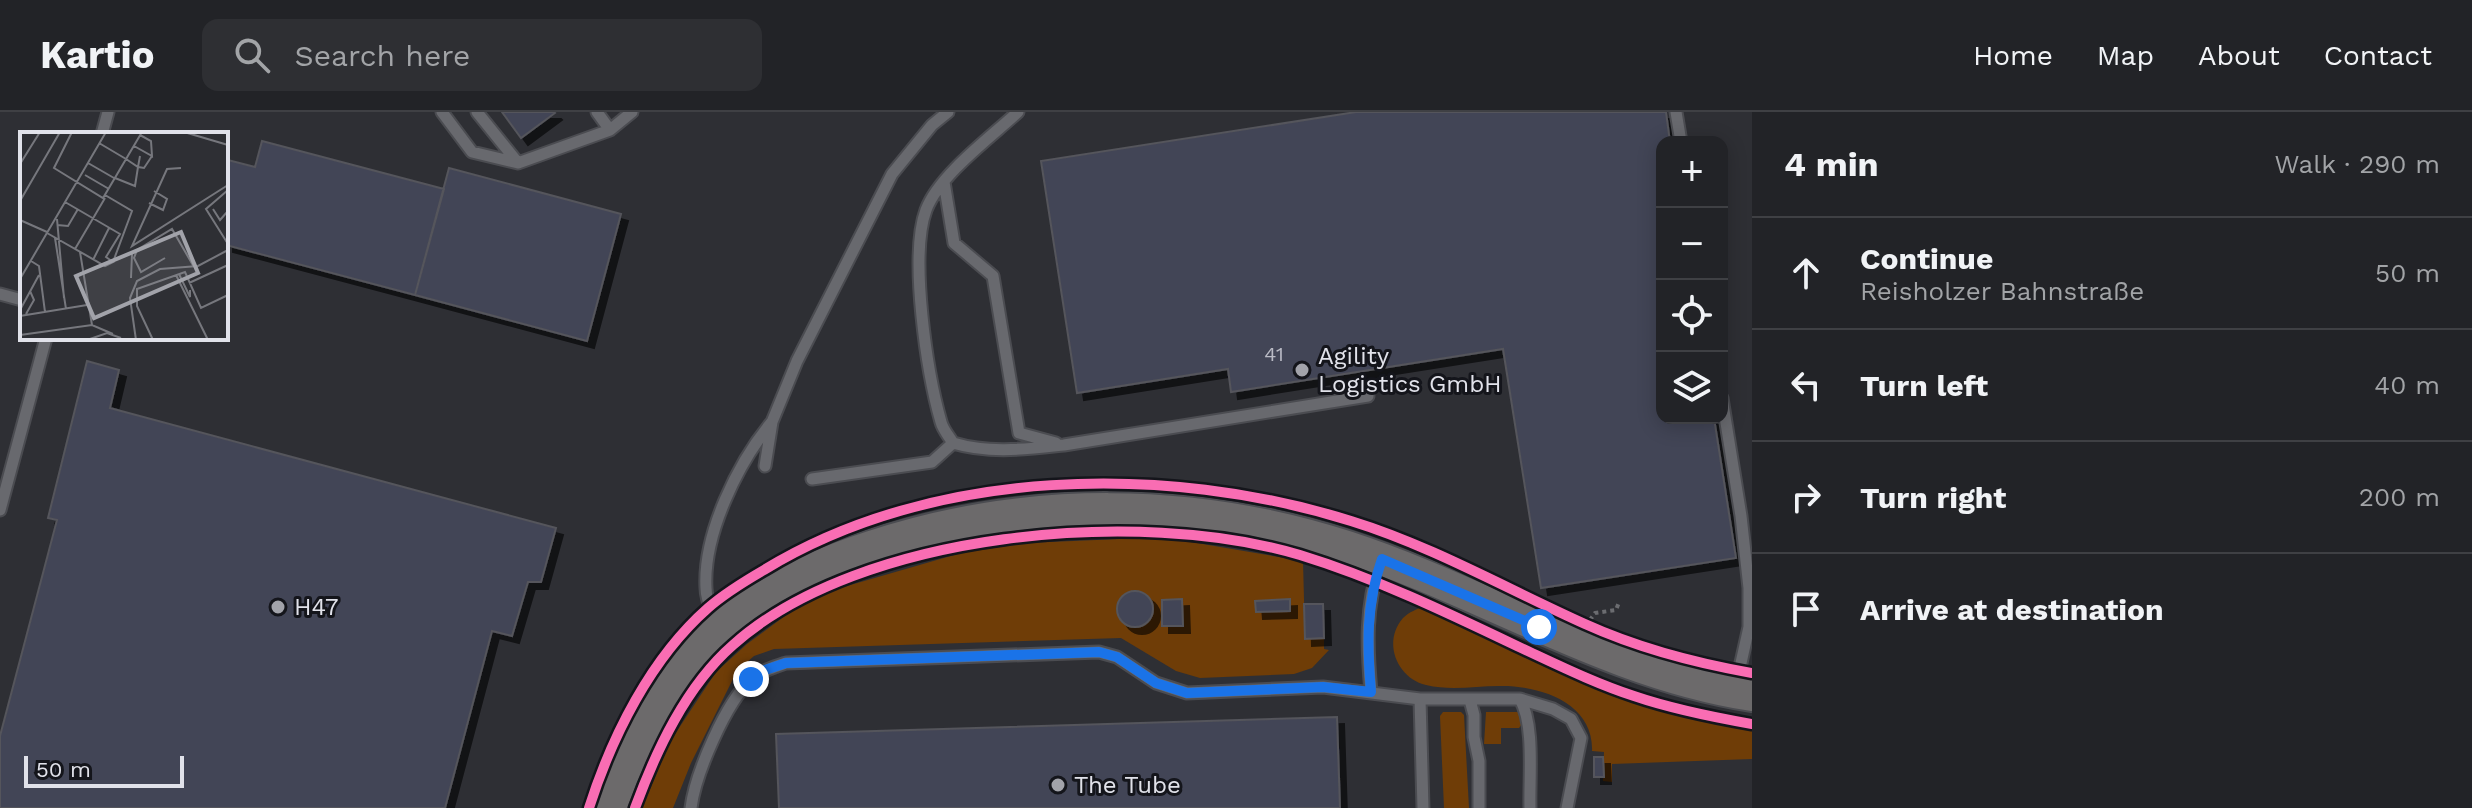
<!DOCTYPE html>
<html lang="en">
<head>
<meta charset="utf-8">
<style>
  body { margin:0; font-family:"Work Sans",sans-serif; background:#2e2f33; color:#f1f3f6 }
  .controls { position:absolute; right:24px; top:24px; display:grid; overflow:hidden; border-radius:16px; box-shadow:0 4px 20px #0003 }
  .controls button { width:72px; height:72px; display:grid; place-items:center; padding:0; border:0; border-bottom:2px solid #3f4044; background:#222327; color:#f1f3f6; font:40px sans-serif }
  .scale { position:absolute; left:24px; bottom:20px; width:160px; box-sizing:border-box; padding-left:8px; border:4px solid #e1e2ea; border-top:0; font-size:22px; line-height:28px; white-space:nowrap; color:#e1e2ea; -webkit-text-stroke:6px #14151b; paint-order:stroke }
  .stop { position:absolute; width:24px; height:24px; margin:-18px; border:6px solid #1a73e8; border-radius:50%; background:#fff }
  .stop.end { background:#1a73e8; border-color:#fff; box-shadow:0 2px 8px #0008 }
  .list { margin:0; padding:0; list-style:none }
  h2 { display:flex; justify-content:space-between; align-items:center; height:104px; margin:0; padding:0 32px; font-size:34px }
  h2 small { font-size:26px; font-weight:400; color:#a2a4a7 }
  .list li { display:grid; grid-template-columns:52px 1fr auto; gap:24px; align-items:center; box-sizing:border-box; height:112px; padding:0 32px; border-top:2px solid #3f4044 }
  .list b { display:block; font-size:30px; white-space:nowrap }
  .list p { margin:0; font-size:26px; white-space:nowrap; color:#a2a4a7 }
  .list em { font-size:26px; font-style:normal; color:#a2a4a7 }
  .icon { flex:none; width:44px; height:44px; fill:none; stroke:currentColor; stroke-width:2; stroke-linecap:round; stroke-linejoin:round }
  .map { position:relative; flex:none; width:1752px; height:696px; overflow:hidden }
  header { display:flex; align-items:center; gap:48px; box-sizing:border-box; height:112px; padding:0 40px; background:#222327; border-bottom:2px solid #3f4044 }
  header strong { font-size:38px }
  nav { display:flex; gap:44px; margin-inline-start:auto; font-size:28px }
  .search { width:560px; height:72px; background:#2e2f33; display:flex; align-items:center; gap:20px; box-sizing:border-box; padding:0 28px; border-radius:16px; color:#a2a4a7; font-size:30px }
  main { display:flex }
  aside { flex:1; background:#222327 }
  .map>svg:first-child { display:block }
</style>
</head>
<body>
<header>
<strong>Kartio</strong>
<div class="search"><svg class="icon" aria-label="search" viewBox="0 0 24 24"><circle cx="10" cy="10" r="6"/><path d="M15 15l6 6"/></svg>Search here</div>
<nav><a>Home</a><a>Map</a><a>About</a><a>Contact</a></nav>
</header>
<main>
<div class="map">
<svg width="1752" height="696" viewBox="0 0 1752 696">
  <defs>
    <filter id="shadow"><feDropShadow dx="7" dy="7" stdDeviation="0" flood-color="#0009"/></filter>
  </defs>
  <rect width="100%" height="100%" fill="#2e2f34"/>
  <!-- green -->
  <path fill="#6f3d07" d="M1143 426 1185 429 1303 449 1305 526H1324V537L1329 538 1312 556 1294 562 1200 566 1176 559 1121 526 774 537 754 544 737 559 691 651 673 696H642L671 628 716 560 747 532 797 495 840 476 961 441 1026 431Z
    M1425 494C1489 526 1553 561 1621 585 1663 600 1707 610 1752 618V647L1612 652V670L1603 669 1604 640 1592 639C1594 591 1540 573 1499 574 1475 574 1451 579 1426 573 1397 566 1382 530 1403 506 1409 500 1417 497 1425 494Z
    M1443 600H1461L1464 603 1469 696H1444L1440 604Z
    M1486 600H1517L1520 602 1522 612 1519 616H1501V632H1484Z"/>
  <!-- building -->
  <path fill="#434556" stroke="#54555b" stroke-width="2" filter="url(#shadow)" d="M502 0H554L555 1 521 26Z
    M1356 0H1666L1670 30H1662V306H1714L1736 446 1541 476 1503 237 1231 280 1228 257 1077 281 1041 49Z
    M262 29 444 77 415 183 226 133 228 48 255 55Z
    M449 56 621 102 587 229 415 183Z
    M87 249 119 258 110 296 556 416 541 470H528L512 524 492 519 445 696H0V624L57 408 48 406Z
    M1117 497a18 18 0 1 1 36 0a18 18 0 1 1-36 0Z
    M1182 487 1183 514H1162V488Z
    M1290 487V499L1256 500 1255 489Z
    M1304 492H1323L1324 526 1305 527Z
    M1337 605 1340 696H779L776 622Z
    M1594 645H1603L1604 665H1594Z"/>
  <g fill="none" stroke-linecap="round" stroke-linejoin="round">
    <!-- lane casing -->
    <g stroke="#4b4c51" stroke-width="15">
      <path id="lane" d="M442 0 472 40 518 51 610 18 597 0
        M477 0 518 51
        M1018 0C991 25 939 63 926 98 909 144 927 261 941 310 943 318 949 324 953 331 990 342 1026 337 1064 333L1368 284
        M1676 0 1681 30
        M610 18 632 0
        M102 22 108 0
        M944 70 954 131 993 164 1019 321 1056 331
        M0 182 22 188
        M1722 286 1741 404 1749 476V515L1735 578
        M765 354 772 310 797 249 892 62 932 13 948 0
        M812 367 932 350 953 331
        M0 398 46 226
        M716 512C712 500 706 488 706 476 703 422 738 351 771 311
        M1371 580C1367 536 1365 494 1380 452
        M1420 587 1423 696
        M1520 587C1535 613 1529 666 1530 696
        M1470 588 1474 603V625L1479 649V696
        M691 696C695 663 726 589 752 567 761 559 774 555 786 551L1099 540 1117 545 1156 571 1187 581 1323 575 1420 587H1520L1553 597 1571 607 1581 626 1567 696"/>
    </g>
    <!-- secondary casing -->
    <g stroke="#4b4c51" stroke-width="36">
      <path id="secondary" d="M610 696C636 623 678 543 742 496 781 468 825 450 871 435 1025 384 1193 385 1347 435 1485 480 1608 561 1752 583"/>
    </g>
    <!-- path -->
    <path stroke="#6b6c70" stroke-width="4" stroke-dasharray="4 4" stroke-linecap="butt" d="M1590 508 1595 501 1616 498 1619 490"/>
    <!-- lane -->
    <use href="#lane" stroke="#68696e" stroke-width="11"/>
    <!-- secondary -->
    <use href="#secondary" stroke="#6c6a6b" stroke-width="32"/>
    <!-- cycleway casing -->
    <g stroke="#14151b" stroke-width="15">
      <path id="cycleway" d="M589 696C612 624 651 546 708 496 725 481 745 469 764 458 932 355 1167 351 1351 409 1432 434 1507 477 1585 512 1638 536 1695 551 1752 561
        M635 696C656 639 686 574 733 533 860 419 1140 395 1300 443 1375 466 1446 500 1517 534 1556 552 1594 571 1634 584 1672 597 1712 605 1752 612"/>
    </g>
    <!-- cycleway -->
    <use href="#cycleway" stroke="#f96db3" stroke-width="10"/>
  </g>
  <g fill="none" stroke-linecap="round" stroke-linejoin="round">
    <!-- route -->
    <path stroke="#1a73e8" stroke-width="10" d="M751 567 765 558 786 551 1099 540 1117 545 1156 571 1187 581 1323 575 1371 580C1367 533 1366 492 1382 447L1539 515"/>
  </g>
  <!-- markers -->
  <g fill="#a2a3aa" stroke="#14151b" stroke-width="3">
    <circle cx="1302" cy="258" r="8"/>
    <circle cx="278" cy="495" r="8"/>
    <circle cx="1058" cy="673" r="8"/>
  </g>
  <g text-anchor="middle" stroke-width="6" stroke-linejoin="round" paint-order="stroke">
    <!-- number labels -->
    <g font-size="20" fill="#babbc5">
      <text x="1274" y="249">41</text>
    </g>
    <!-- poi labels -->
    <g font-size="24" fill="#e1e2ea" stroke="#14151b" text-anchor="start">
      <text x="1318" y="252">Agility<tspan x="1318" dy="28">Logistics GmbH</tspan></text>
      <text x="294" y="503">H47</text>
      <text x="1074" y="681">The Tube</text>
    </g>
  </g>
  <!-- overview -->
  <g transform="translate(20 20)">
    <rect width="208" height="208" fill="#2e2f34"/>
    <path fill="none" stroke="#76777d" stroke-width="2" d="M52 0 34 36 83 66 122 0M164 0 208 13M79 11 106 27M114 14 132 24 131 9 120 3M106 27 118 35 120 24M68 31 94 46M0 32 20 0M161 36 147 37 112 114 208 53M65 43 89 57M95 46 115 54 118 35 124 36 132 24M208 58 186 77 208 112M85 63 112 79 93 130M0 69 40 0M129 71 143 78 147 67 134 59M193 77 200 88 208 79M37 87 44 166M0 88 27 100M37 93 48 94 58 77M27 101 85 134 93 130 86 125 100 102 45 70M35 106 46 177M55 117 85 66M60 120 72 193M145 126 121 140 114 126 117 118 152 97 174 135M73 128 89 96M11 129 19 134 25 180M159 142 170 165V158M156 143 188 208M111 146 112 122M0 147 86 0M169 151 208 133M0 178 19 143M6 182 14 168 10 159M0 184 67 173M0 203 72 193 93 202M67 208 87 201 101 206M116 208 110 166 117 149 140 137 178 134 208 118M133 208 117 174V157L165 140 181 176 208 163"/>
    <path fill="#a2a3aa" fill-opacity="0.15" stroke="#a2a3aa" stroke-width="4" d="M161 100 178 141 74 186 56 144Z"/>
    <rect width="208" height="208" fill="none" stroke="#e1e2ea" stroke-width="4"/>
  </g>
</svg>
<div class="controls">
<button>+</button>
<button>−</button>
<button><svg class="icon" aria-label="locate" viewBox="0 0 24 24"><circle cx="12" cy="12" r="6"/><path d="M12 2v4M12 18v4M2 12h4M18 12h4"/></svg></button>
<button><svg class="icon" aria-label="layers" viewBox="0 0 24 24"><path d="M12 4l9 5-9 5-9-5zM3 14l9 5 9-5"/></svg></button>
</div>
<div class="scale">50 m</div>
<div class="stop" style="left:1539px;top:515px"></div>
<div class="stop end" style="left:751px;top:567px"></div>
</div>
<aside>
<h2>4 min<small>Walk · 290 m</small></h2>
<ul class="list">
<li><svg class="icon" aria-label="ahead" viewBox="0 0 24 24"><path d="M12 20V5M6 11l6-6 6 6"/></svg><div><b>Continue</b><p>Reisholzer Bahnstraße</p></div><em>50 m</em></li>
<li><svg class="icon" aria-label="left" viewBox="0 0 24 24"><path d="M17 20v-9H6M10 6l-5 5 5 5"/></svg><div><b>Turn left</b></div><em>40 m</em></li>
<li><svg class="icon" aria-label="right" viewBox="0 0 24 24"><path d="M7 20v-9h11M14 6l5 5-5 5"/></svg><div><b>Turn right</b></div><em>200 m</em></li>
<li><svg class="icon" aria-label="arrive" viewBox="0 0 24 24"><path d="M6 21V4h12l-3 4 3 4H6"/></svg><div><b>Arrive at destination</b></div></li>
</ul>
</aside>
</main>
</body>
</html>
